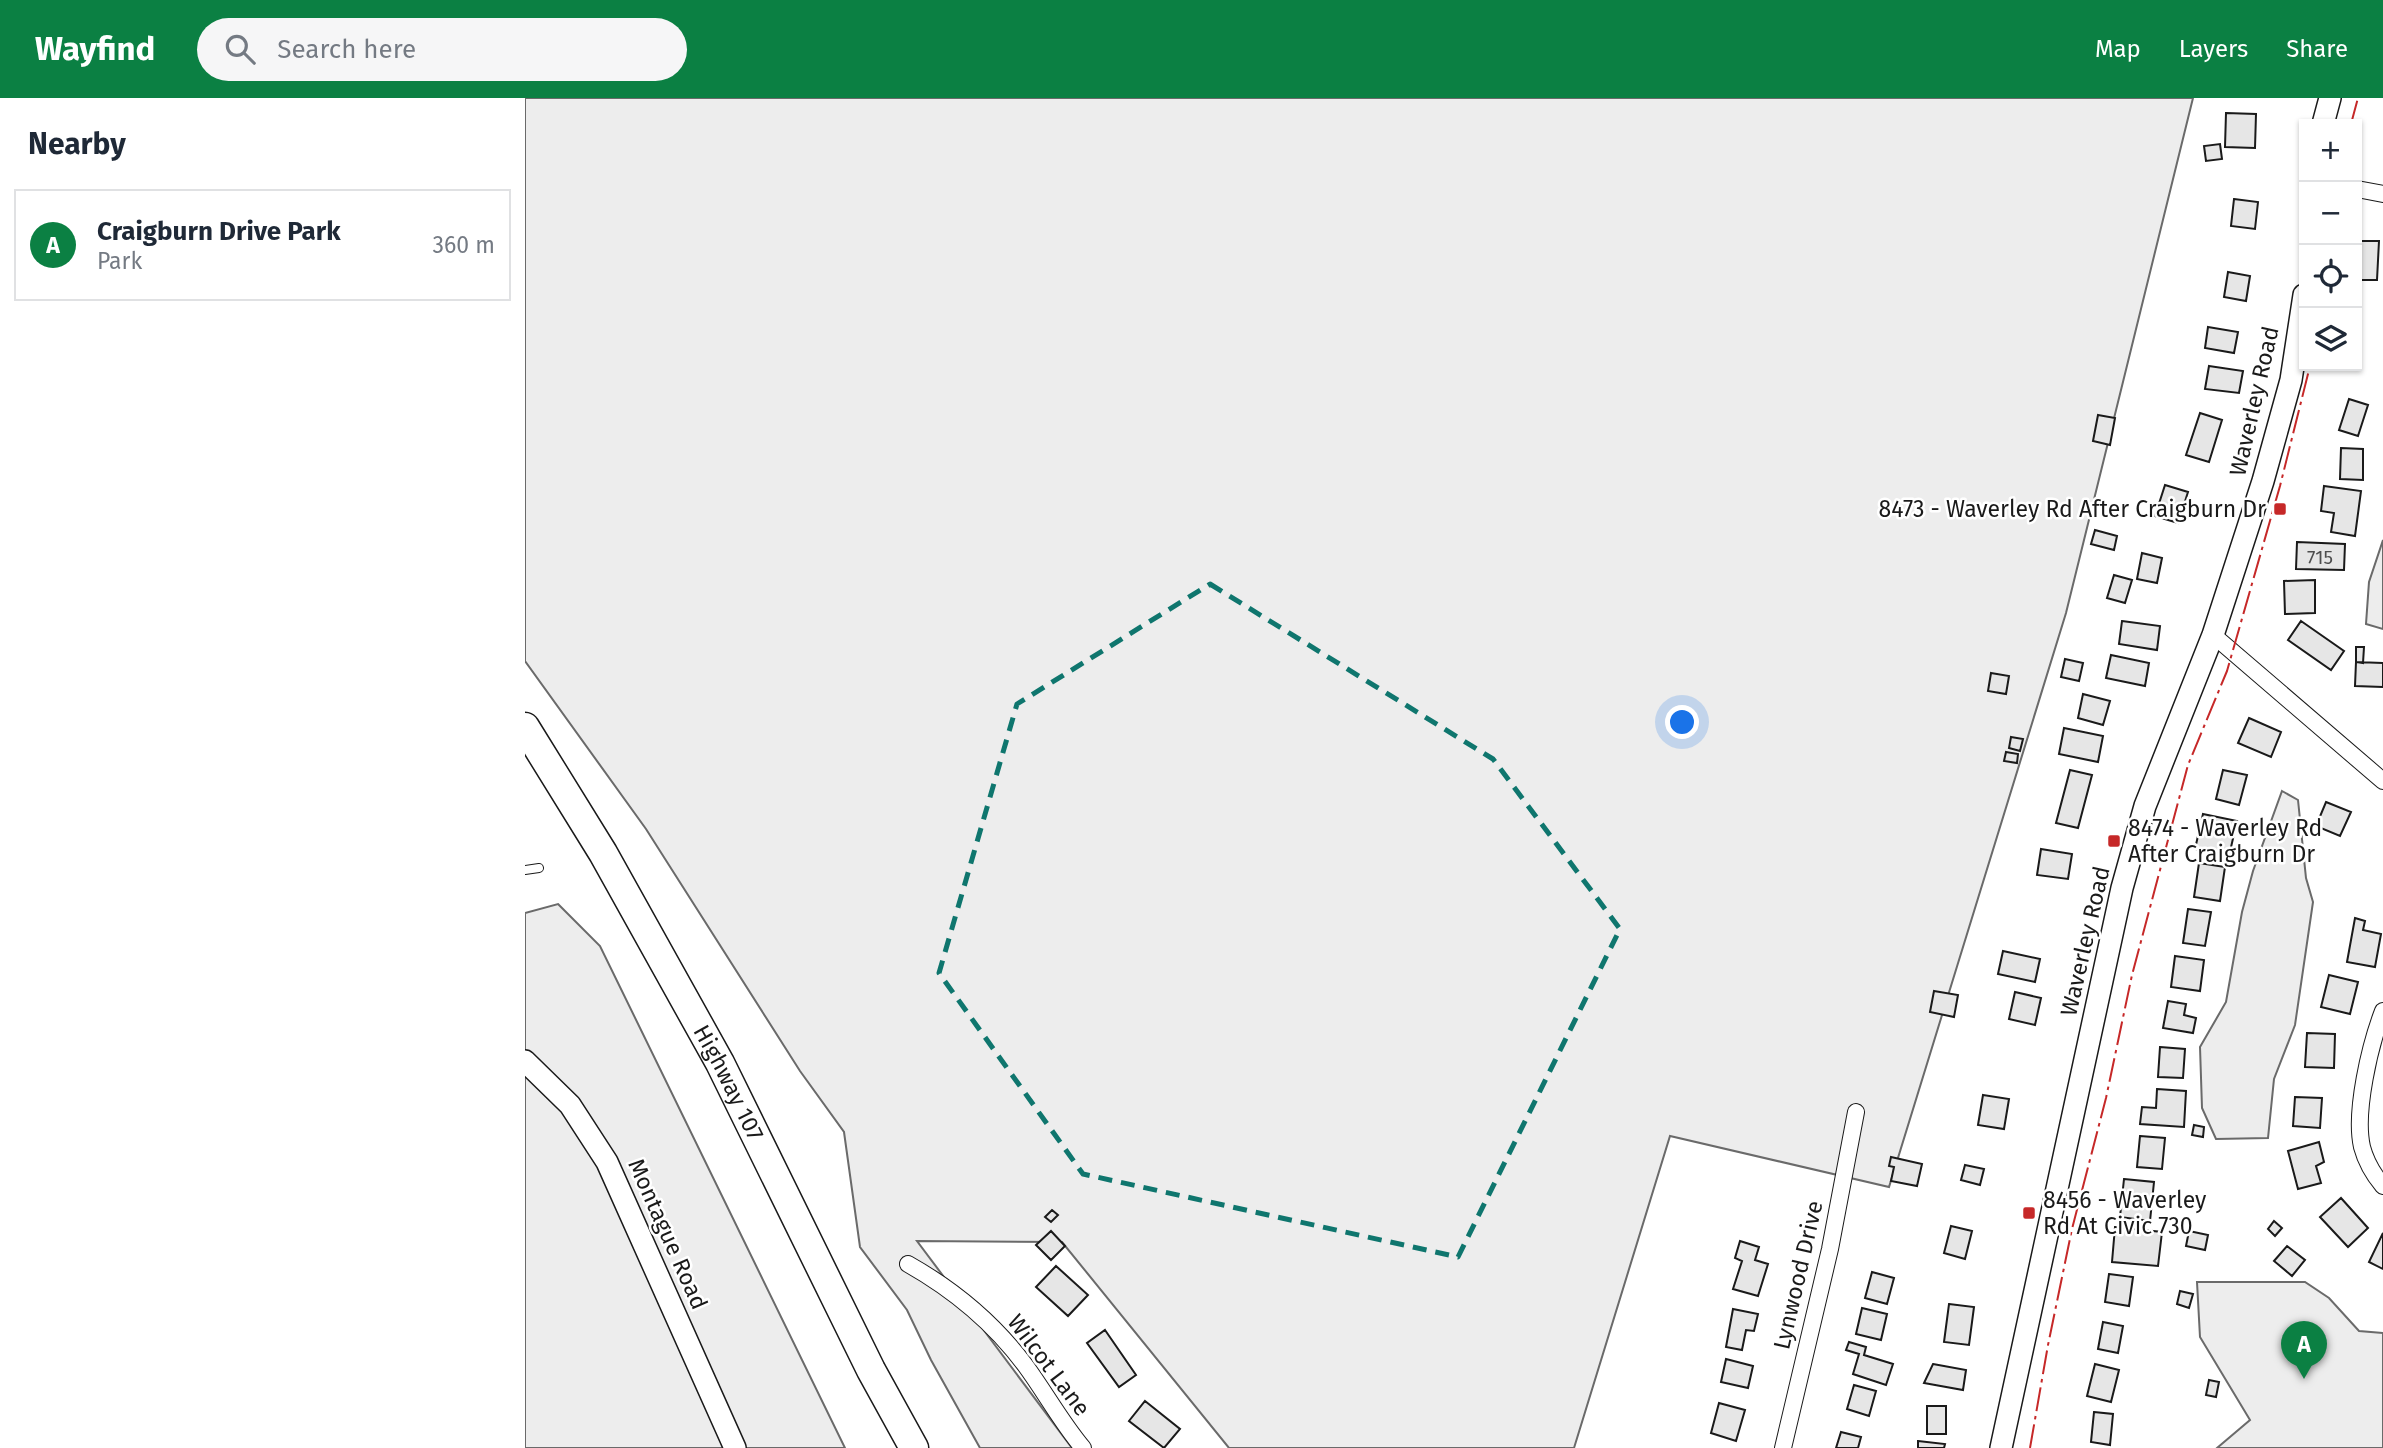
<!DOCTYPE html>
<html lang="en">
<head>
<meta charset="utf-8">
<style>
  body { margin:0; font-family:"Fira Sans",sans-serif; background:#f6f6f7; color:#1f2937 }
  .controls { position:absolute; right:21px; top:21px; display:grid; overflow:hidden; border-radius:0px; box-shadow:0 2px 5px #0004 }
  .controls button { width:63px; height:63px; display:grid; place-items:center; padding:0; border:0; border-bottom:2px solid #e0e1e3; background:#fff; color:#1f2937; font:35px sans-serif }
  .you { position:absolute; left:1158px; top:625px; width:24px; height:24px; margin:-18px; border:5px solid #fff; border-radius:50%; background:#1a73e8; box-shadow:0 0 0 10px #1a73e833 }
  .badge { display:grid; place-items:center; width:46px; height:46px; border-radius:50%; background:#0b8043; color:#fff; font-size:23px; font-weight:700 }
  .pin { position:absolute; translate:-50% -58px; filter:drop-shadow(0 2px 4px #0008) }
  .pin::after { content:''; position:absolute; top:37px; width:24px; height:21px; background:inherit; clip-path:polygon(0 0,100% 0,50% 100%) }
  .list { margin:0; padding:0; list-style:none }
  h2 { display:flex; justify-content:space-between; align-items:center; height:91px; margin:0; padding:0 28px; font-size:30px }
  h2 small { font-size:23px; font-weight:400; color:#747a83 }
  .list li { display:grid; grid-template-columns:46px 1fr auto; gap:21px; align-items:center; box-sizing:border-box; height:112px; margin:0 14px 14px; padding:0 14px; border:2px solid #e0e1e3; border-radius:0px }
  .list b { display:block; font-size:26px; white-space:nowrap }
  .list p { margin:0; font-size:23px; white-space:nowrap; color:#747a83 }
  .list em { font-size:23px; font-style:normal; color:#747a83 }
  .icon { flex:none; width:38px; height:38px; fill:none; stroke:currentColor; stroke-width:2; stroke-linecap:round; stroke-linejoin:round }
  .map { position:relative; flex:none; width:1858px; height:1350px; overflow:hidden }
  header { display:flex; align-items:center; gap:42px; box-sizing:border-box; height:98px; padding:0 35px; background:#0b8043; color:#fff }
  header strong { font-size:33px }
  nav { display:flex; gap:38px; margin-inline-start:auto; font-size:24px }
  .search { width:490px; height:63px; background:#f6f6f7; display:flex; align-items:center; gap:18px; box-sizing:border-box; padding:0 24px; border-radius:38px; color:#747a83; font-size:26px }
  main { display:flex }
  aside { flex:1; background:#fff }
  .map>svg:first-child { display:block }
</style>
</head>
<body>
<header>
<strong>Wayfind</strong>
<div class="search"><svg class="icon" aria-label="search" viewBox="0 0 24 24"><circle cx="10" cy="10" r="6"/><path d="M15 15l6 6"/></svg>Search here</div>
<nav><a>Map</a><a>Layers</a><a>Share</a></nav>
</header>
<main>
<aside>
<h2>Nearby<small></small></h2>
<ul class="list">
<li><span class="badge">A</span><div><b>Craigburn Drive Park</b><p>Park</p></div><em>360 m</em></li>
</ul>
</aside>
<div class="map">
<svg width="1858" height="1350" viewBox="0 0 1858 1350">
  <rect width="100%" height="100%" fill="#fff"/>
  <!-- green -->
  <path fill="#ededed" stroke="#6a6a6a" stroke-width="2" d="M0 0H1668L1541 515 1364 1089 1145 1038 1049 1350H704L537 1144 392 1143 547 1350H455L406 1262 382 1212 335 1149 319 1034 275 973 121 731 0 563Z
    M1858 442V531L1841 526 1844 484Z
    M1757 693 1773 702 1781 780 1788 804 1770 927 1749 981 1743 1040 1691 1041 1677 1010 1675 949 1701 904 1717 814 1728 773Z
    M33 806 75 848 320 1350H0V815Z
    M1672 1184H1780L1804 1200 1834 1233 1858 1235V1350H1692L1725 1322 1675 1239Z"/>
  <!-- building -->
  <path fill="#e6e6e6" stroke="#1a1a1a" stroke-width="2" d="M1701 15 1731 16 1730 50 1700 49Z
    M1695 46 1697 61 1681 63 1679 48Z
    M1709 101 1733 104 1730 131 1706 128Z
    M1832 143H1854L1852 182H1832Z
    M1703 174 1725 178 1721 203 1699 199Z
    M1683 229 1713 234 1709 255 1680 250Z
    M1684 268 1718 273 1714 295 1680 291Z
    M1824 301 1843 307 1833 338 1814 332Z
    M1675 315 1697 322 1684 364 1661 357Z
    M1573 317 1590 320 1585 347 1568 343Z
    M1816 350 1838 351V382L1815 381Z
    M1640 387 1663 394 1653 425 1630 418Z
    M1799 388 1836 393 1830 438 1806 434 1809 415 1796 413Z
    M1570 432 1592 438 1589 452 1566 446Z
    M1772 444 1820 446 1819 472 1771 471Z
    M1617 455 1637 460 1632 485 1612 481Z
    M1589 477 1607 482 1600 505 1582 500Z
    M1790 482V515L1760 516 1759 483Z
    M1597 523 1635 528 1632 552 1594 546Z
    M1776 523 1819 553 1806 572 1763 542Z
    M1831 549H1839L1838 565 1831 564Z
    M1586 557 1624 565 1620 588 1581 580Z
    M1540 561 1558 565 1554 583 1536 579Z
    M1831 564 1858 565V589L1830 588Z
    M1466 575 1484 578 1481 596 1463 593Z
    M1558 596 1585 603 1578 627 1553 620Z
    M1724 620 1756 634 1746 659 1713 645Z
    M1539 630 1578 638 1573 664 1534 656Z
    M1486 639 1498 641 1495 653 1484 650Z
    M1481 654 1493 656 1492 665 1479 663Z
    M1545 672 1567 677 1553 730 1531 725Z
    M1698 672 1722 677 1714 707 1691 701Z
    M1801 704 1826 714 1815 738 1791 728Z
    M1678 716 1712 723 1704 758 1670 751Z
    M1516 751 1547 756 1543 781 1512 777Z
    M1674 765 1700 769 1695 803 1669 799Z
    M1663 811 1686 814 1680 848 1658 845Z
    M1830 820 1840 823 1838 832 1856 836 1850 869 1822 864Z
    M1478 853 1515 861 1510 884 1473 876Z
    M1650 858 1679 862 1675 893 1646 889Z
    M1804 877 1833 884 1825 916 1796 909Z
    M1409 893 1433 897 1429 919 1405 914Z
    M1490 894 1516 900 1510 927 1484 921Z
    M1643 903 1661 906 1659 917 1671 920 1668 935 1638 930Z
    M1782 935 1810 936 1809 970 1780 969Z
    M1635 949 1660 951 1658 980 1633 979Z
    M1632 991 1661 993 1659 1029 1615 1026 1617 1009 1631 1010Z
    M1458 997 1484 1001 1479 1031 1453 1027Z
    M1770 999 1797 1000 1795 1030 1768 1028Z
    M1669 1027 1679 1029 1678 1039 1667 1037Z
    M1615 1038 1640 1040 1637 1071 1612 1069Z
    M1794 1044 1799 1064 1791 1068 1796 1085 1773 1091 1763 1053Z
    M1366 1059 1397 1066 1392 1088 1366 1083 1369 1069 1364 1068Z
    M1440 1067 1459 1071 1455 1087 1436 1082Z
    M1599 1081 1629 1084 1625 1123 1595 1119Z
    M1816 1100 1843 1130 1823 1149 1795 1119Z
    M527 1112 533 1117 526 1124 520 1119Z
    M1749 1123 1757 1130 1750 1138 1743 1131Z
    M1426 1128 1447 1133 1440 1161 1419 1155Z
    M1590 1129 1637 1134 1633 1168 1587 1164Z
    M526 1133 540 1148 526 1162 511 1147Z
    M1664 1133 1683 1137 1680 1152 1661 1148Z
    M1858 1135V1171L1844 1164Z
    M1215 1143 1234 1149 1230 1162 1243 1166 1233 1198 1208 1191 1217 1163 1210 1160Z
    M1762 1148 1780 1162 1767 1178 1749 1163Z
    M531 1168 563 1197 543 1218 511 1189Z
    M1347 1174 1369 1180 1362 1206 1340 1200Z
    M1584 1176 1608 1179 1604 1208 1580 1204Z
    M1655 1193 1668 1196 1664 1210 1652 1206Z
    M1424 1206 1449 1209 1444 1247 1419 1244Z
    M1337 1210 1362 1216 1356 1242 1331 1236Z
    M1208 1211 1233 1216 1229 1233 1221 1232 1217 1252 1201 1249Z
    M1578 1224 1598 1228 1593 1255 1573 1251Z
    M580 1232 611 1277 594 1289 562 1245Z
    M1324 1244 1341 1249 1339 1257 1368 1266 1361 1287 1328 1276 1334 1256 1321 1252Z
    M1201 1261 1228 1268 1223 1290 1196 1284Z
    M1408 1266 1441 1272 1438 1292 1399 1285Z
    M1570 1266 1594 1272 1586 1304 1562 1298Z
    M1684 1282 1694 1284 1691 1299 1681 1297Z
    M1329 1287 1351 1293 1344 1318 1322 1311Z
    M620 1303 655 1331 639 1350 604 1323Z
    M1194 1305 1220 1312 1211 1343 1186 1335Z
    M1402 1308H1421V1336H1402Z
    M1569 1314 1588 1316 1585 1347 1566 1344Z
    M1316 1334 1336 1339 1333 1350H1311Z
    M1393 1343 1420 1346 1419 1350H1393Z"/>
  <g fill="none" stroke-linecap="round" stroke-linejoin="round">
    <!-- lane casing -->
    <g stroke="#1a1a1a" stroke-width="10">
      <path id="lane" d="M0 772 14 770"/>
    </g>
    <!-- street casing -->
    <g stroke="#1a1a1a" stroke-width="18">
      <path id="street" d="M1832 91 1858 96
        M1688 537 1858 683
        M1858 913C1845 947 1829 1014 1837 1049 1841 1064 1848 1076 1858 1088
        M383 1166C429 1192 468 1224 500 1267 520 1294 536 1324 558 1350
        M1258 1350 1305 1151 1331 1014"/>
    </g>
    <!-- secondary casing -->
    <g stroke="#1a1a1a" stroke-width="24">
      <path id="secondary" d="M1798 26 1805 0
        M0 963 45 1007 82 1064 210 1350
        M1476 1350 1597 790 1620 708 1688 537 1738 383 1766 282 1779 197"/>
    </g>
    <!-- highway casing -->
    <g stroke="#1a1a1a" stroke-width="31">
      <g id="highway">
        <path id="s1" d="M0 629 78 755 195 965 346 1272 389 1350"/>
      </g>
    </g>
    <!-- lane -->
    <use href="#lane" stroke="#fff" stroke-width="8"/>
    <!-- street -->
    <use href="#street" stroke="#fff" stroke-width="16"/>
    <!-- secondary -->
    <use href="#secondary" stroke="#fff" stroke-width="21"/>
    <!-- highway -->
    <use href="#highway" stroke="#fff" stroke-width="28"/>
    <!-- power -->
    <path stroke="#c62828" stroke-width="2" stroke-dasharray="24 5 3.5 5" stroke-linecap="butt" d="M1826 26 1833 0
      M1505 1350 1523 1247 1547 1131 1581 1000 1607 877 1663 667 1702 573 1755 388 1785 268"/>
  </g>
  <!-- marked area -->
  <path fill="none" stroke="#0f766e" stroke-width="5" stroke-dasharray="14 9" stroke-linejoin="round" d="M685 486 968 661 1095 831 933 1159 558 1076 414 875 492 606Z"/>
  <!-- markers -->
  <g fill="#c62828" stroke="#fff" stroke-width="2.5">
    <rect x="1748" y="404" width="14" height="14" rx="3.5"/>
    <rect x="1582" y="736" width="14" height="14" rx="3.5"/>
    <rect x="1497" y="1108" width="14" height="14" rx="3.5"/>
  </g>
  <g text-anchor="middle" stroke-width="5" stroke-linejoin="round" paint-order="stroke">
    <!-- number labels -->
    <g font-size="19" fill="#4d4d4d">
      <text x="1795" y="466">715</text>
    </g>
    <!-- street labels -->
    <g font-size="23" fill="#1a1a1a" stroke="#fff">
      <text transform="translate(1729 303) rotate(-77)" y="8">Waverley Road</text>
      <text transform="translate(1560 843) rotate(-77)" y="8">Waverley Road</text>
      <text dy="8" stroke="none"><textPath href="#s1" startOffset="410">Highway 107</textPath></text>
      <text transform="translate(143 1136) rotate(66)" y="8">Montague Road</text>
      <text transform="translate(1273 1177) rotate(-77)" y="8">Lynwood Drive</text>
      <text transform="translate(524 1267) rotate(53)" y="8">Wilcot Lane</text>
    </g>
    <!-- poi labels -->
    <g font-size="23" fill="#1a1a1a" stroke="#fff" text-anchor="start">
      <text x="1741" y="419" text-anchor="end">8473 - Waverley Rd After Craigburn Dr</text>
      <text x="1603" y="738">8474 - Waverley Rd<tspan x="1603" dy="26">After Craigburn Dr</tspan></text>
      <text x="1518" y="1110">8456 - Waverley<tspan x="1518" dy="26">Rd At Civic 730</tspan></text>
    </g>
  </g>
</svg>
<div class="controls">
<button>+</button>
<button>−</button>
<button><svg class="icon" aria-label="locate" viewBox="0 0 24 24"><circle cx="12" cy="12" r="6"/><path d="M12 2v4M12 18v4M2 12h4M18 12h4"/></svg></button>
<button><svg class="icon" aria-label="layers" viewBox="0 0 24 24"><path d="M12 4l9 5-9 5-9-5zM3 14l9 5 9-5"/></svg></button>
</div>
<div class="you"></div>
<div class="pin badge" style="left:1779px;top:1281px">A</div>
</div>
</main>
</body>
</html>
